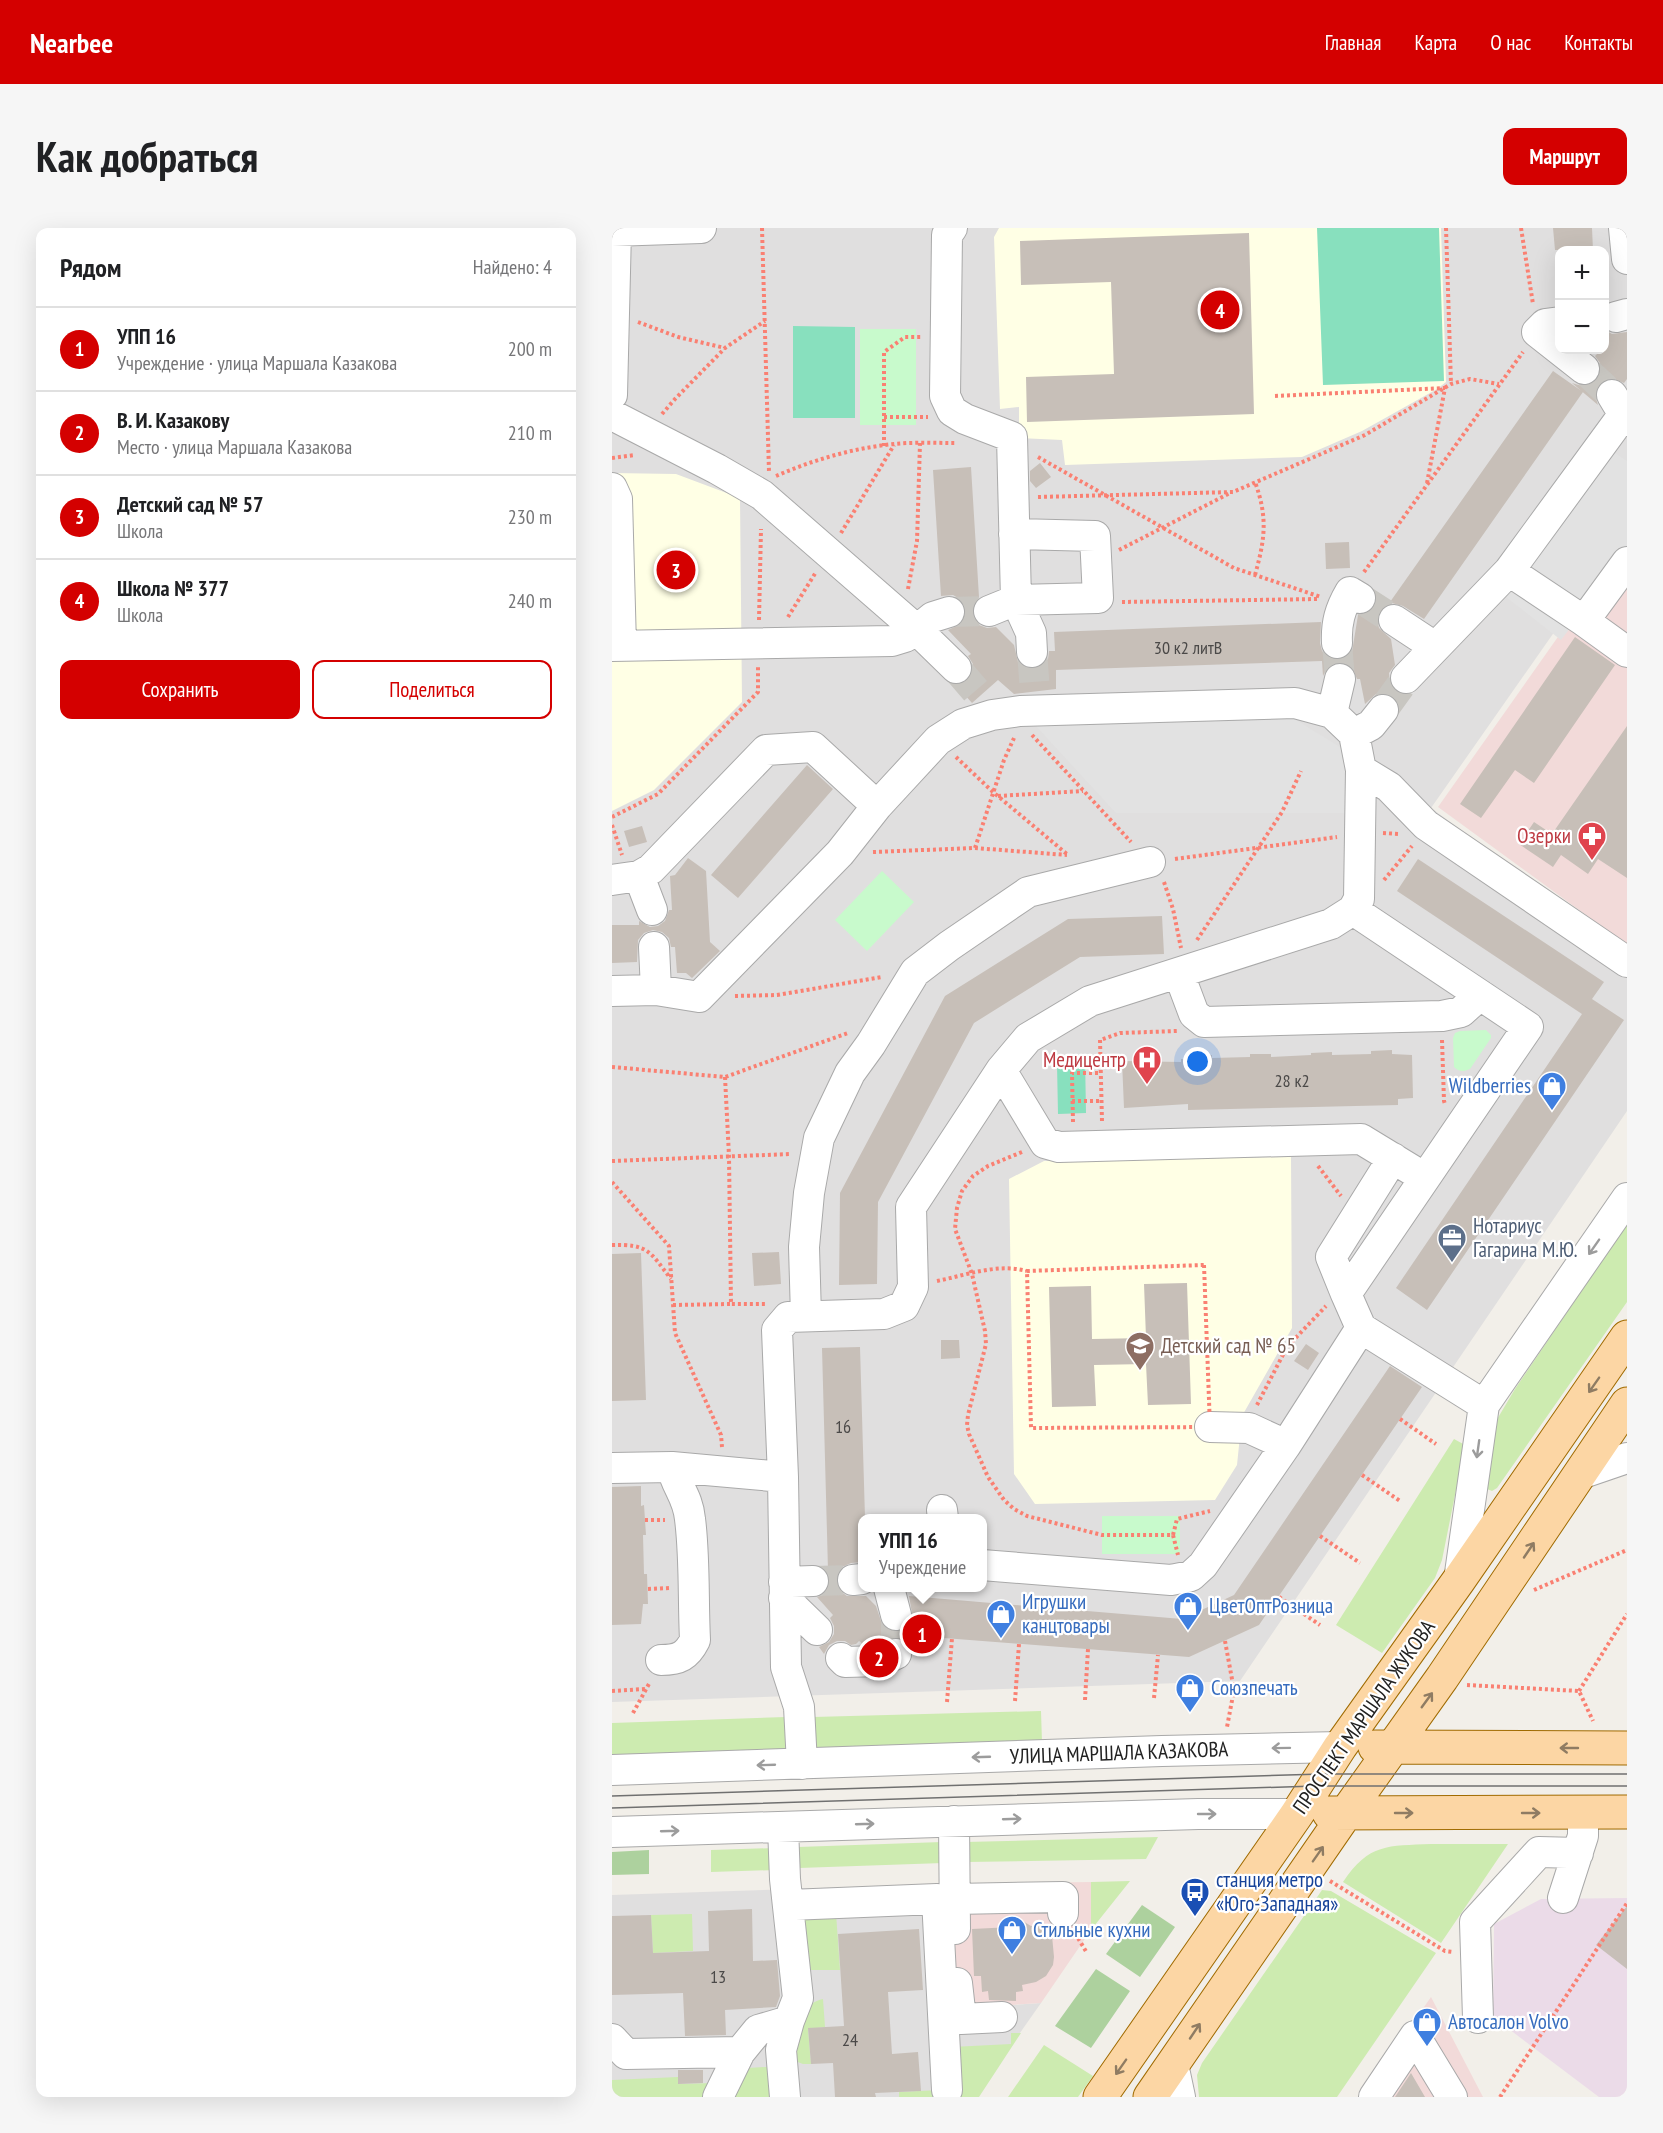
<!DOCTYPE html>
<html lang="ru">
<head>
<meta charset="utf-8">
<style>
  body { margin:0; font-family:"PT Sans Narrow",sans-serif; background:#f6f6f6; color:#202124 }
  .controls { position:absolute; right:18px; top:18px; display:grid; overflow:hidden; border-radius:12px; box-shadow:0 6px 24px #0002 }
  .controls button { width:54px; height:54px; display:grid; place-items:center; padding:0; border:0; border-bottom:2px solid #e0e0e0; background:#fff; color:#202124; font:30px sans-serif }
  .you { position:absolute; left:586px; top:834px; width:21px; height:21px; margin:-15px; border:4px solid #fff; border-radius:50%; background:#1a73e8; box-shadow:0 0 0 9px #1a73e833 }
  .badge { display:grid; place-items:center; width:39px; height:39px; border-radius:50%; background:#d40000; color:#fff; font-size:20px; font-weight:700 }
  .pin { position:absolute; translate:-50% -50%; border:3px solid #fff; box-shadow:0 2px 6px #0006 }
  .popup { position:absolute; left:246px; top:1286px; width:129px; height:78px; box-sizing:border-box; display:grid; place-content:center; border-radius:12px; background:#fff; filter:drop-shadow(0 2px 4px #0005); font-size:20px; white-space:nowrap; color:#757577 }
  .popup b { font-size:22px; color:#202124 }
  .popup::after { content:''; position:absolute; left:50%; top:100%; margin-left:-12px; border:12px solid transparent; border-top-color:#fff }
  .list { margin:0; padding:0; list-style:none }
  h2 { display:flex; justify-content:space-between; align-items:center; height:78px; margin:0; padding:0 24px; font-size:26px }
  h2 small { font-size:20px; font-weight:400; color:#757577 }
  .list li { display:grid; grid-template-columns:39px 1fr auto; gap:18px; align-items:center; box-sizing:border-box; height:84px; padding:0 24px; border-top:2px solid #e0e0e0 }
  .list b { display:block; font-size:22px; white-space:nowrap }
  .list p { margin:0; font-size:20px; white-space:nowrap; color:#757577 }
  .list em { font-size:20px; font-style:normal; color:#757577 }
  .actions { display:flex; gap:12px; padding:18px 24px }
  .actions a { flex:1; padding:14px 0; border:2px solid #d40000; border-radius:12px; text-align:center; font-size:21px; color:#d40000 }
  .actions .main { background:#d40000; color:#fff }
  .map { position:relative; flex:none; width:1015px; height:1869px; overflow:hidden; border-radius:12px }
  header { display:flex; align-items:center; gap:36px; box-sizing:border-box; height:84px; padding:0 30px; background:#d40000; color:#fff }
  header strong { font-size:28px }
  nav { display:flex; gap:33px; margin-inline-start:auto; font-size:21px }
  .intro { display:flex; align-items:center; justify-content:space-between; box-sizing:border-box; height:144px; padding:0 36px }
  h1 { margin:0; font-size:42px }
  .button { padding:15px 27px; border-radius:12px; background:#d40000; color:#fff; font-size:21px; font-weight:700 }
  main { display:flex; gap:36px; padding:0 36px }
  aside { flex:1; background:#fff; border-radius:12px; box-shadow:0 6px 24px #0002 }
  .map>svg:first-child { display:block }
</style>
</head>
<body>
<header>
<strong>Nearbee</strong>
<nav><a>Главная</a><a>Карта</a><a>О нас</a><a>Контакты</a></nav>
</header>
<div class="intro"><h1>Как добраться</h1><a class="button">Маршрут</a></div>
<main>
<aside>
<h2>Рядом<small>Найдено: 4</small></h2>
<ul class="list">
<li><span class="badge">1</span><div><b>УПП 16</b><p>Учреждение · улица Маршала Казакова</p></div><em>200 m</em></li>
<li><span class="badge">2</span><div><b>В. И. Казакову</b><p>Место · улица Маршала Казакова</p></div><em>210 m</em></li>
<li><span class="badge">3</span><div><b>Детский сад № 57</b><p>Школа</p></div><em>230 m</em></li>
<li><span class="badge">4</span><div><b>Школа № 377</b><p>Школа</p></div><em>240 m</em></li>
</ul>
<div class="actions"><a class="main">Сохранить</a><a>Поделиться</a></div>
</aside>
<div class="map">
<svg width="1015" height="1869" viewBox="0 0 1015 1869">
  <rect width="100%" height="100%" fill="#f2efe9"/>
  <!-- residential -->
  <path fill="#e0dfdf" fill-rule="evenodd" d="M0 0H1015V300L819 580 1015 723V883L628 1453 0 1474ZM948 22H993V122H948ZM250 1290H370V1360H250Z
    M331 1656 337 1781 429 1775 363 1869H0V1667Z"/>
  <!-- commercial -->
  <path fill="#f2dad9" d="M1015 311V717L826 579Z
    M479 1654V1702L429 1775 336 1781 331 1656Z
    M819 1769 871 1869H749Z"/>
  <!-- industrial -->
  <path fill="#ebdbe8" d="M1015 1670V1869H987L881 1789 882 1696 929 1671Z"/>
  <!-- education -->
  <path fill="#ffffe5" d="M387 0H829L834 154 825 161 750 203 690 229 453 237 450 212 407 210V179L388 181 382 9Z
    M0 245 64 246 128 270 130 474 42 562 0 583Z
    M679 929 680 1100 630 1188 625 1237 603 1272 423 1276 402 1246 397 951 432 933Z"/>
  <!-- grass -->
  <path fill="#cdebb0" d="M1015 996V1074L885 1260 880 1263 875 1261 884 1193 903 1161Z
    M842 1211 853 1217 830 1332 823 1350 770 1425 724 1397Z
    M429 1483 430 1514 202 1521 201 1489Z
    M174 1489 176 1522 0 1528V1495Z
    M546 1609 534 1631 354 1634 353 1614Z
    M330 1614 331 1635 187 1640 186 1619Z
    M819 1616H896L829 1715 731 1654C757 1615 776 1618 819 1616Z
    M162 1620 163 1642 99 1644V1622Z
    M518 1653 479 1702V1654Z
    M710 1662 719 1663 824 1725 725 1869H587L585 1847 590 1835Z
    M224 1685 228 1742H195L191 1687Z
    M80 1686 81 1723 41 1725 39 1687Z
    M211 1771 213 1799 196 1801 199 1836H191L183 1833C185 1810 183 1777 211 1771Z
    M399 1805H409L367 1869H349L342 1860 340 1819 399 1816Z
    M432 1817 481 1848 466 1869H396Z
    M154 1839 158 1840 164 1869H116L136 1840Z
    M66 1849V1856L103 1855 95 1869H0V1852Z
    M328 1862 334 1869H287V1864Z"/>
  <!-- forest -->
  <path fill="#add19e" d="M37 1622V1646L0 1647V1624Z
    M530 1677 563 1699 528 1749 494 1726Z
    M484 1741 518 1763 479 1820 443 1798Z"/>
  <!-- park -->
  <path fill="#c8facc" d="M248 101H304V197H248Z
    M270 643 302 674 255 723 223 692Z
    M874 802 879 807V810L858 841C851 844 847 844 842 839L841 810 843 805 848 803Z
    M490 1288H568V1326H490Z"/>
  <!-- pitch -->
  <path fill="#88e0be" d="M705 0H827L832 153 711 157Z
    M181 98 243 99V190H181Z
    M473 828 474 885 446 886 445 836Z"/>
  <!-- parking -->
  <path fill="#e2e2e2" d="M997 221 1015 233V321L972 382 907 341Z
    M901 350 962 395 949 412 889 365Z
    M679 489 736 524 738 585H504L424 498Z"/>
  <!-- building -->
  <path fill="#c7bfb8" d="M941 0H980L981 22H943Z
    M637 5 642 186 415 194 414 149 502 146 499 54 409 57 408 13Z
    M993 102 1000 106 1015 104V151L1012 155 1000 150 991 153 985 159 983 167 986 177 960 155 970 158 978 157 986 151 989 143 988 135 983 128 989 122H993Z
    M941 143 971 164 812 391 791 378 780 375 778 374Z
    M428 235 439 249 424 260 418 253V243Z
    M359 239 367 369 362 376H352L348 371 341 367 329 368 321 242Z
    M737 314 738 340 714 341 713 315Z
    M764 364 773 370 774 377 767 383 765 392 767 400 779 411 783 437 777 445 778 455 783 463 789 467H797L788 480 782 469 773 465 764 466 753 476 748 451H745L740 439 731 434 722 435 715 440 711 448 710 433 444 442V461L402 466 386 452 360 475 344 457 349 456 357 452 361 444V436L356 428 359 426 336 402 349 396 353 390 360 385 361 390 367 397 375 400 384 399 402 417 406 434 413 440 420 441 430 438 436 431 437 423H443L442 404 709 394 708 415 710 423 717 430 726 432 734 429 740 424 746 387 756 385 762 379 765 371Z
    M963 409 1003 437 922 555 903 542 869 590 848 576Z
    M1015 498V650L986 631 976 646 949 627 941 639 907 616 922 594 940 606Z
    M195 537 221 561 126 670 99 647Z
    M30 598 35 614 17 619 12 603Z
    M76 630 94 643 98 714 108 723 80 750 74 745H65L63 719H59L57 710 50 704 41 702 32 705 26 712 25 734 0 735V697H27V693L38 699 46 698 53 693 57 682H60L58 648 63 647Z
    M806 631 992 754 980 771 1012 792 815 1082 784 1060 970 786 785 663Z
    M550 688 552 726 468 729 362 795 266 974 265 1056 227 1057 228 965 333 768 456 691Z
    M780 822V826L800 827 801 870 786 871V877L576 882V876L512 880 510 833 569 834V831H579V828L600 827V830L638 829V826H659V829L699 827V825L720 824V827L759 826V823Z
    M167 1024 169 1056 142 1058 140 1025Z
    M29 1025 34 1172 0 1173V1026Z
    M575 1055 579 1176 536 1177 534 1136 482 1137 484 1178 440 1179 437 1059 479 1058 480 1111 534 1110 532 1056Z
    M329 1112H347L348 1130 329 1131Z
    M694 1116 707 1125 696 1142 682 1133Z
    M248 1119 253 1290H250V1334L239 1335 230 1339 225 1346 224 1354 228 1363 235 1368H254L264 1378 271 1399 279 1403 288 1404 294 1412 285 1409 265 1416H251L247 1413 244 1416 239 1417 233 1413H225L217 1417 212 1426 207 1419 217 1414 222 1406V1398L218 1390 221 1387 205 1369 211 1367 216 1362 218 1353 214 1342H216L210 1120Z
    M778 1138 810 1159 647 1397 577 1429 293 1407V1401L301 1391 297 1368 570 1391 622 1367Z
    M29 1258V1278L32 1277 34 1307H31L32 1346H35L36 1376H31L29 1396 0 1397V1259Z
    M1015 1678V1741L984 1717Z
    M140 1681 141 1733 165 1732 168 1768 164 1779 113 1782 114 1807 73 1808 71 1765 0 1767V1688L39 1687 41 1725 97 1723 96 1683Z
    M409 1692 419 1698 439 1697 442 1729 441 1737 434 1748 424 1754 410 1757 411 1763 404 1764V1773L377 1772 376 1763 370 1764 369 1748H362L360 1701 400 1699Z
    M307 1701 311 1762 276 1764 280 1826 306 1824 309 1863 263 1865 264 1869H223L221 1835 199 1836 196 1800 232 1798 226 1706Z
    M66 1842H91V1855L66 1856Z
    M799 1845 813 1869H783Z"/>
  <g fill="none" stroke-linecap="round" stroke-linejoin="round">
    <!-- minor-tunnel -->
    <path stroke="#c8c6c1" stroke-width="30" stroke-dasharray="30 15" stroke-linecap="butt" d="M972 141 1000 167
      M748 370 782 392
      M337 384 377 383
      M725 415 728 451
      M420 424 423 463
      M344 440 369 469
      M771 482 794 450
      M201 1353 241 1352
      M284 1387V1426"/>
    <!-- minor casing -->
    <g stroke="#a9a9a9" stroke-width="32">
      <path id="minor" d="M340 0 335 7 333 168 340 183 353 191 400 209 404 372 419 405 420 424
        M1012 0 1015 31
        M0 3 89 0
        M1004 89 1015 86
        M948 94 933 96 925 104 972 141
        M0 167 4 3
        M1000 167 1015 192
        M0 187 105 241 150 267 305 402 321 389 337 384
        M0 260 5 271 9 417
        M897 343 972 393 1015 424
        M377 383 404 372 486 370 483 308 402 306
        M782 392 823 419
        M972 393 1015 334
        M725 415C724 395 728 381 738 364L748 370
        M0 418 280 413 293 409 305 402 344 440
        M794 450 897 343 1006 194 1015 193
        M720 485 728 451
        M742 506 759 497 771 482
        M749 542 777 559 814 597 1015 734
        M27 648 40 682
        M0 652 27 648 39 641 154 522 201 519 265 578
        M741 682 916 799 734 1066 749 1100 872 1177
        M42 719 44 762
        M567 746 582 786 592 794 830 788 849 784 868 767
        M0 763 44 762 87 769 228 625 265 578 326 512 351 496 380 487 408 483 683 475 720 485 742 506 749 542 747 671 741 682 719 696 478 773 416 810 389 842 299 979 301 1059 292 1078 272 1086 176 1089 165 1102 171 1249 174 1439 187 1479 190 1536
        M389 842 433 915 447 919 749 911 813 950
        M734 1066 719 1029 781 930
        M194 1088 192 1019 197 965 207 910 238 845 259 816 303 744 337 718 416 664 538 634
        M598 1199 637 1200 674 1217
        M0 1240 60 1239 171 1249
        M968 1246 1015 1230
        M330 1282 331 1290
        M370 1337 559 1352 579 1348 591 1337 674 1217 749 1100
        M241 1352 250 1351
        M847 1352 872 1177 1015 970
        M172 1354 201 1353
        M277 1360 284 1387
        M172 1370 205 1402
        M229 1430 233 1434 269 1433 284 1426
        M49 1432C67 1432 75 1428 83 1412 81 1372 83 1330 78 1291 76 1268 64 1259 60 1239
        M0 1542 550 1523 728 1519
        M342 1593 343 1701
        M0 1604 586 1586H685
        M951 1670 971 1608V1585
        M342 1671 451 1669V1685
        M177 1677 325 1671 335 1862
        M345 1755 349 1791 390 1789
        M866 1790 863 1694 927 1624 966 1625
        M0 1811 14 1826 128 1824
        M561 1836 568 1869
        M106 1869 128 1824 146 1802 177 1793 186 1770 173 1651 171 1599
        M173 1869 169 1822 177 1793
        M762 1869 803 1808 840 1869"/>
    </g>
    <!-- major casing -->
    <g stroke="#a06b00" stroke-width="35">
      <path id="major" d="M763 1519 1015 1520
        M717 1585 1015 1584
        M488 1869 685 1586 728 1519 847 1352 1015 1109
        M538 1869 734 1585 830 1450 1015 1176"/>
    </g>
    <!-- path -->
    <path stroke="#fa8072" stroke-width="4" stroke-dasharray="3 3" stroke-linecap="butt" d="M150 0 157 244
      M834 0 839 156
      M909 0 921 76
      M26 94 66 109 113 120
      M663 168 833 160 815 255
      M50 186 63 171 113 120 153 93
      M272 189H316
      M272 218V124L293 109H311
      M426 229 622 340 709 369
      M0 230 23 227
      M164 248C201 232 241 220 282 216 302 214 323 215 343 215
      M426 269 621 264 753 207 839 156 858 151 887 156
      M229 305 282 217
      M507 322 620 264
      M752 344 911 124
      M643 347C653 311 656 290 643 254
      M296 361 305 313 308 215
      M510 374 707 371
      M176 389 204 344
      M147 392 149 301
      M420 507 519 614
      M344 529 381 564 456 627
      M386 568 471 563
      M0 589 46 566 146 464V439
      M0 597 10 627
      M771 605 787 606
      M363 620 392 532 402 510
      M261 624 363 620 455 627
      M563 631 725 609
      M772 652 800 618
      M552 654 561 681 569 720
      M585 712 670 584 689 543
      M123 768 165 767 270 749
      M830 812 832 873 833 876
      M0 839 113 849 236 805
      M113 849 117 928 119 1076H155
      M460 873H490
      M490 893 488 812 508 805 565 803
      M461 894 460 845H489
      M410 924 376 938 361 948 350 963 345 980 343 1001 360 1046 373 1103 374 1116 356 1187 355 1197 357 1206 376 1249 392 1272 402 1281 415 1288 490 1307H561L566 1327
      M0 933 179 926
      M706 938 729 968
      M0 954 57 1018 63 1105 109 1207 110 1219
      M0 1017C37 1016 38 1024 59 1051
      M592 1037 598 1199 419 1200 415 1043Z
      M325 1053C355 1047 385 1035 415 1043
      M61 1077 119 1076
      M645 1177 675 1119 714 1078
      M788 1191 824 1216
      M750 1247 788 1273
      M33 1292H53
      M561 1307 565 1291 598 1283
      M708 1308 748 1335
      M36 1361 59 1360
      M922 1362 1015 1322
      M667 1369 708 1397
      M613 1413 622 1462 615 1499
      M855 1457 967 1463 981 1493
      M0 1463 33 1461
      M967 1463 1015 1386
      M542 1470 546 1427
      M473 1472 476 1421
      M403 1473 407 1416
      M335 1474 340 1410
      M21 1485 38 1454
      M718 1653 833 1723 841 1724
      M463 1705 475 1725
      M888 1869 1015 1675"/>
    <!-- minor -->
    <use href="#minor" stroke="#fff" stroke-width="30"/>
    <!-- major -->
    <use href="#major" stroke="#fcd6a4" stroke-width="33"/>
    <!-- tram -->
    <path stroke="#707070" stroke-width="1.5" d="M0 1568 710 1546H1015
      M0 1580 703 1558H1015"/>
  </g>
  <!-- one-way arrows -->
  <defs><path id="oneway-shaft" d="M-6 0H5M1.5-3L5.5 0L1.5 3" fill="none" stroke-width="1.6" stroke-linecap="round" stroke-linejoin="round" transform="scale(1.5)"/></defs>
  <g stroke="#9c9c9c">
    <use href="#oneway-shaft" transform="translate(982 1019) rotate(125)"/>
    <use href="#oneway-shaft" transform="translate(866 1221) rotate(98)"/>
    <use href="#oneway-shaft" transform="translate(669 1520) rotate(179)"/>
    <use href="#oneway-shaft" transform="translate(369 1529) rotate(178)"/>
    <use href="#oneway-shaft" transform="translate(154 1537) rotate(178)"/>
    <use href="#oneway-shaft" transform="translate(595 1586)"/>
    <use href="#oneway-shaft" transform="translate(400 1591) rotate(-2)"/>
    <use href="#oneway-shaft" transform="translate(253 1596) rotate(-2)"/>
    <use href="#oneway-shaft" transform="translate(58 1603) rotate(-2)"/>
  </g>
  <g stroke="#8f7c63">
    <use href="#oneway-shaft" transform="translate(982 1157) rotate(125)"/>
    <use href="#oneway-shaft" transform="translate(917 1322) rotate(-56)"/>
    <use href="#oneway-shaft" transform="translate(815 1472) rotate(-54)"/>
    <use href="#oneway-shaft" transform="translate(957 1520) rotate(-180)"/>
    <use href="#oneway-shaft" transform="translate(792 1585)"/>
    <use href="#oneway-shaft" transform="translate(919 1585)"/>
    <use href="#oneway-shaft" transform="translate(706 1626) rotate(-55)"/>
    <use href="#oneway-shaft" transform="translate(583 1803) rotate(-56)"/>
    <use href="#oneway-shaft" transform="translate(509 1839) rotate(125)"/>
  </g>
  <!-- icons -->
  <defs>
    <g id="pharmacy-pin" transform="scale(1.5)"><path d="M0 17L-7.5 6A9.5 9.5 0 1 1 7.5 6Z" fill="#e0444e" stroke="#fff"/><path d="M-2-6h4v4h4v4h-4v4h-4v-4h-4v-4h4Z" fill="#fff"/></g>
    <g id="hospital-pin" transform="scale(1.5)"><path d="M0 17L-7.5 6A9.5 9.5 0 1 1 7.5 6Z" fill="#e0444e" stroke="#fff"/><path d="M-5-5h3v3.5h4V-5h3V5h-3V1.5h-4V5h-3Z" fill="#fff"/></g>
    <g id="shop-pin" transform="scale(1.5)"><path d="M0 17L-7.5 6A9.5 9.5 0 1 1 7.5 6Z" fill="#3f7fe0" stroke="#fff"/><path d="M-5-2.5h2.3a2.7 3.5 0 0 1 5.4 0H5L5.5 6h-11ZM-1.5-2.5h3a1.5 2.3 0 0 0-3 0Z" fill="#fff"/></g>
    <g id="office-pin" transform="scale(1.5)"><path d="M0 17L-7.5 6A9.5 9.5 0 1 1 7.5 6Z" fill="#5c6f8a" stroke="#fff"/><path d="M-6-3h4V-5.5h4V-3h4V5H-6ZM-1-4.5V-3h2v-1.5ZM-6 0V1H6V0Z" fill="#fff"/></g>
    <g id="school-pin" transform="scale(1.5)"><path d="M0 17L-7.5 6A9.5 9.5 0 1 1 7.5 6Z" fill="#8d6e63" stroke="#fff"/><path d="M0-5L7-2L0 1L-7-2ZM-4 1L0 2.5L4 1V4Q0 6-4 4Z" fill="#fff"/></g>
    <g id="bus-pin" transform="scale(1.5)"><path d="M0 17L-7.5 6A9.5 9.5 0 1 1 7.5 6Z" fill="#1a4fb4" stroke="#fff"/><path d="M-5-6H5V4H4V6H2V4H-2V6H-4V4H-5ZM-3.5-4V0h7V-4ZM-3.5 1.2v1.5H-2V1.2ZM2 1.2v1.5H3.5V1.2Z" fill="#fff"/></g>
  </defs>
  <g fill-rule="evenodd">
    <use href="#pharmacy-pin" x="980" y="608"/>
    <use href="#hospital-pin" x="535" y="832"/>
    <use href="#shop-pin" x="940" y="858"/>
    <use href="#office-pin" x="840" y="1010"/>
    <use href="#school-pin" x="528" y="1118"/>
    <use href="#shop-pin" x="576" y="1378"/>
    <use href="#shop-pin" x="389" y="1386"/>
    <use href="#shop-pin" x="578" y="1460"/>
    <use href="#bus-pin" x="583" y="1664"/>
    <use href="#shop-pin" x="400" y="1702"/>
    <use href="#shop-pin" x="815" y="1794"/>
  </g>
  <g text-anchor="middle" stroke-width="4.5" stroke-linejoin="round" paint-order="stroke">
    <!-- number labels -->
    <g font-size="18" fill="#4b4948">
      <text x="576" y="426">30 к2 литВ</text>
      <text x="680" y="859">28 к2</text>
      <text x="231" y="1205">16</text>
      <text x="106" y="1755">13</text>
      <text x="238" y="1818">24</text>
    </g>
    <!-- health labels -->
    <g font-size="21" fill="#be3a42" stroke="#fff" text-anchor="end">
      <text x="959" y="615">Озерки</text>
      <text x="514" y="839">Медицентр</text>
    </g>
    <!-- shop labels -->
    <g font-size="21" fill="#366cbe" stroke="#fff" text-anchor="start">
      <text x="919" y="865" text-anchor="end">Wildberries</text>
      <text x="410" y="1381">Игрушки<tspan x="410" dy="24">канцтовары</tspan></text>
      <text x="597" y="1385">ЦветОптРозница</text>
      <text x="599" y="1467">Союзпечать</text>
      <text x="421" y="1709">Стильные кухни</text>
      <text x="836" y="1801">Автосалон Volvo</text>
    </g>
    <!-- service labels -->
    <g font-size="21" fill="#4e5e75" stroke="#fff" text-anchor="start">
      <text x="861" y="1005">Нотариус<tspan x="861" dy="24">Гагарина М.Ю.</tspan></text>
    </g>
    <!-- education labels -->
    <g font-size="21" fill="#785e54" stroke="#fff" text-anchor="start">
      <text x="549" y="1125">Детский сад № 65</text>
    </g>
    <!-- street labels -->
    <g font-size="21" fill="#222" stroke="#fff">
      <text transform="translate(752 1489) rotate(-55)" y="7">ПРОСПЕКТ МАРШАЛА ЖУКОВА</text>
      <text transform="translate(507 1525) rotate(-2)" y="7">УЛИЦА МАРШАЛА КАЗАКОВА</text>
    </g>
    <!-- transit labels -->
    <g font-size="21" fill="#164399" stroke="#fff" text-anchor="start">
      <text x="604" y="1659">станция метро<tspan x="604" dy="24">«Юго-Западная»</tspan></text>
    </g>
  </g>
</svg>
<div class="controls">
<button>+</button>
<button>−</button>
</div>
<div class="you"></div>
<div class="pin badge" style="left:310px;top:1406px">1</div>
<div class="popup"><b>УПП 16</b>Учреждение</div>
<div class="pin badge" style="left:267px;top:1430px">2</div>
<div class="pin badge" style="left:64px;top:342px">3</div>
<div class="pin badge" style="left:608px;top:82px">4</div>
</div>
</main>
</body>
</html>
